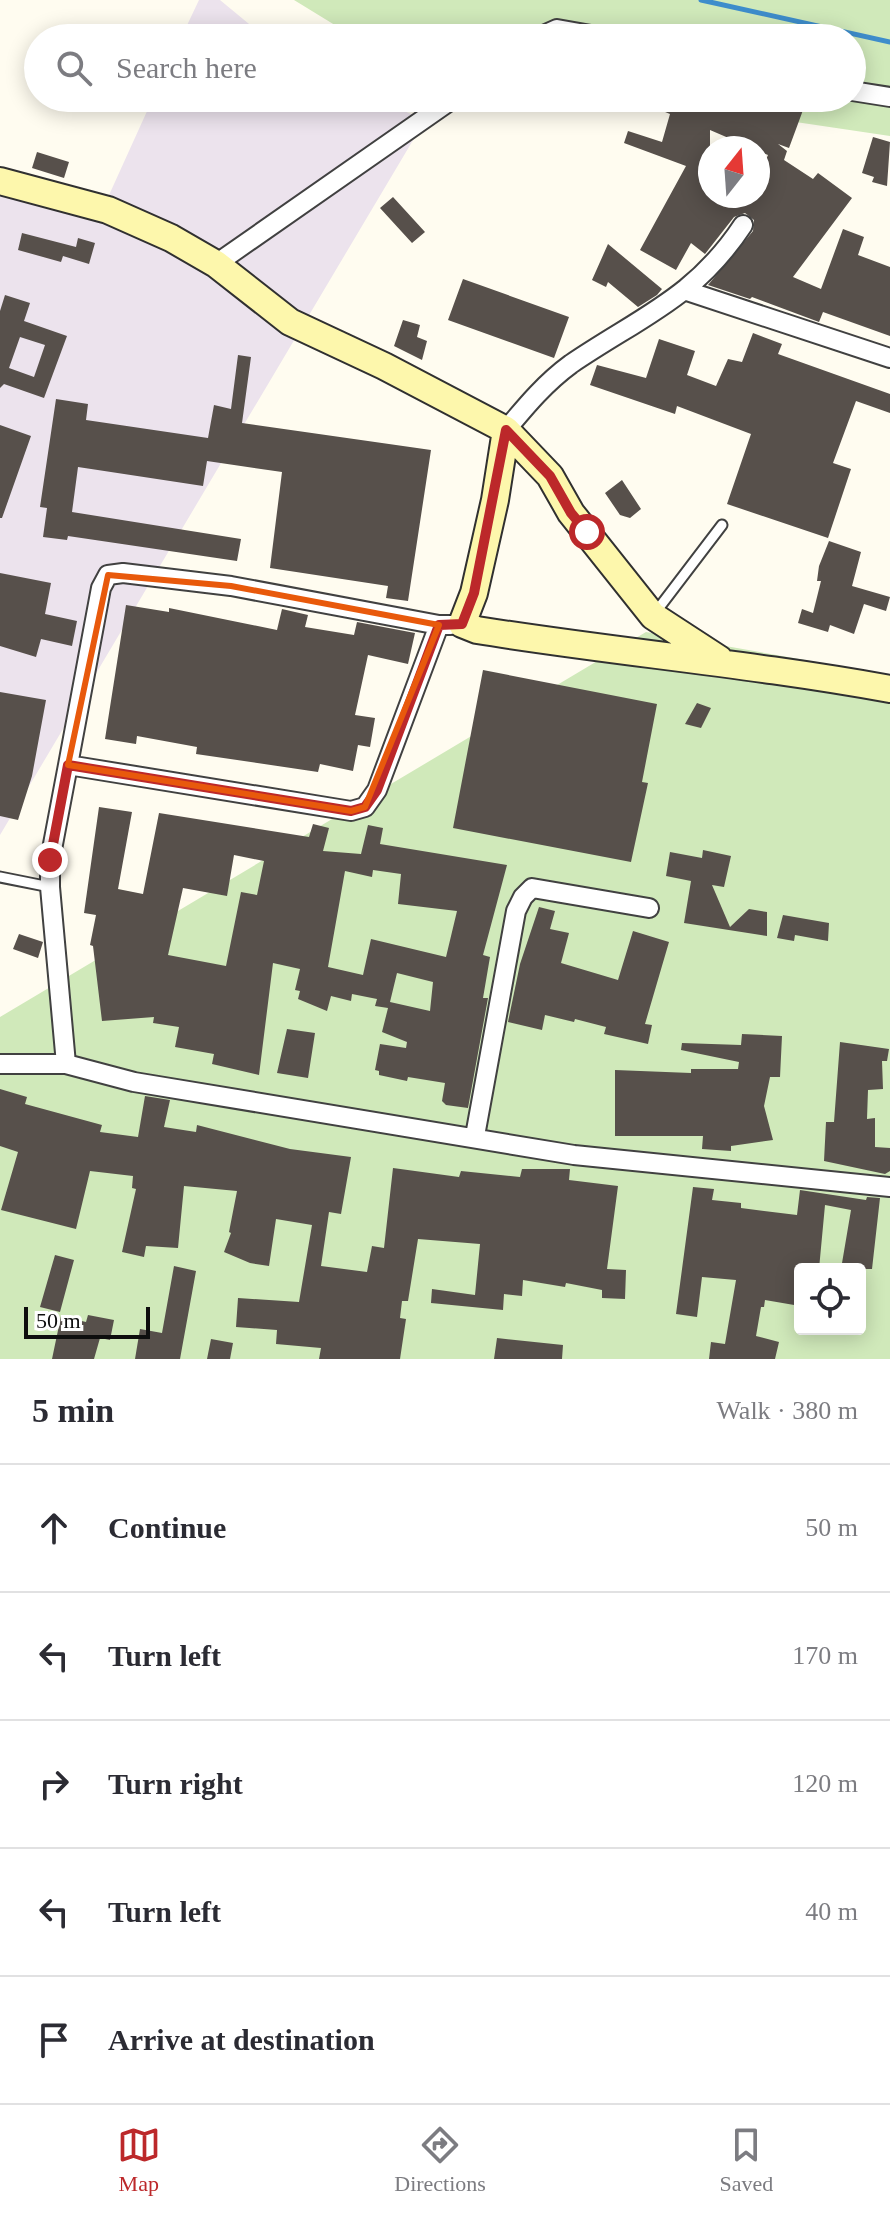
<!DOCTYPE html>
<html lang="en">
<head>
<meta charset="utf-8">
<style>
  body { margin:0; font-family:"Times New Roman",serif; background:#f2f2f3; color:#2b2b33 }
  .controls { position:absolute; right:24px; bottom:24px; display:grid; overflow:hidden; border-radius:8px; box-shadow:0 4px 20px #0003 }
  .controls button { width:72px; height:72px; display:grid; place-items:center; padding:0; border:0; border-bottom:2px solid #e1e1e2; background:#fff; color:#2b2b33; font:40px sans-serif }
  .compass { position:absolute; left:698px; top:136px; width:72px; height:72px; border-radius:50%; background:#fff; box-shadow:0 4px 20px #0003; rotate:17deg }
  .scale { position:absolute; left:24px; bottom:20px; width:126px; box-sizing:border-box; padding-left:8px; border:4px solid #0e0e0e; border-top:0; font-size:22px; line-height:28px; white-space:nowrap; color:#0e0e0e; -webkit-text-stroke:6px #fff; paint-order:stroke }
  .stop { position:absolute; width:24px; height:24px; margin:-18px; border:6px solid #bc282a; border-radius:50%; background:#fff }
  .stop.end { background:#bc282a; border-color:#fff; box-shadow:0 2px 8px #0008 }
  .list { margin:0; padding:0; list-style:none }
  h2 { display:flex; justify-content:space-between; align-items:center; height:104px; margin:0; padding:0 32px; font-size:34px }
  h2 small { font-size:26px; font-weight:400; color:#7c7c81 }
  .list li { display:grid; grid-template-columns:52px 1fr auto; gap:24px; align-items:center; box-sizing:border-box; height:128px; padding:0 32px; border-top:2px solid #e1e1e2 }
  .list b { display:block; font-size:30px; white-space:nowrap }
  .list em { font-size:26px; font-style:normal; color:#7c7c81 }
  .icon { flex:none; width:44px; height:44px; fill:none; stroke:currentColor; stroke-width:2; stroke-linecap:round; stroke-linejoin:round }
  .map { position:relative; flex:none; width:890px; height:1359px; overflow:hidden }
  .search { position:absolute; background:#fff; box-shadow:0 4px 20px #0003; left:24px; right:24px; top:24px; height:88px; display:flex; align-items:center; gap:20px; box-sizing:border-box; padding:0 28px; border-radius:44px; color:#7c7c81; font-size:30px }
  .sheet { height:744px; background:#fff }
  nav { display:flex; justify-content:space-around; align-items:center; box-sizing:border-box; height:112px; border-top:2px solid #e1e1e2; background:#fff; font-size:22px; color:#7c7c81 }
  nav a { display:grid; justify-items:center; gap:4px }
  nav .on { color:#bc282a }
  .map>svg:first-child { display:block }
</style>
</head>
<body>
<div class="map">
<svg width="890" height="1359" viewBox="0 0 890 1359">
  <rect width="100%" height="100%" fill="#fffcf0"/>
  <!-- industrial -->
  <path fill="#ece3ed" d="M199 0H220L266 38H181Z
    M153 98H374L425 120 0 835V189L100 215Z"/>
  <!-- green -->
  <path fill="#d0e9ba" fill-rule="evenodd" d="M294 0H890V136L635 98H852V38H356Z
    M646 632 890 675V1359H0V1017ZM800 1269H860V1329H800Z"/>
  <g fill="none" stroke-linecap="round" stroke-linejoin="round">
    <!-- stream -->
    <path stroke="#3e8dcb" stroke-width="5" d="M701 0 890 42"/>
  </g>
  <!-- building -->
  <path fill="#57504b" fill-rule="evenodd" d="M631 98H796L806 102 789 148 778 144 787 151 784 160 813 179 818 173 852 198 793 277 821 289 843 229 864 237 858 255 890 267V336L823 312 819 322 752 297 750 299 708 285 753 231 754 220 745 213 734 217 705 254 691 243 676 270 640 250 686 166 624 143 628 131 662 142 670 114ZM710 130 768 155 758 178V196H710Z
    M873 137 890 142 887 186 872 182 874 177 862 173Z
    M37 152 69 162 64 178 32 168Z
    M393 197 425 232 412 243 380 208Z
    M22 233 76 247 78 238 95 243 89 264 63 256 61 262 18 250Z
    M608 244 662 289 657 295 638 307 608 282 606 287 592 280Z
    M463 279 569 317 554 358 448 320Z
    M5 295 30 303 24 321 67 336 44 398 4 384 0 388V311ZM20 337 45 345 34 377 9 368Z
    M403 320 420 325 417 337 427 341 422 360 394 346Z
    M753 333 782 344 778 354 890 394V413L856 401 833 463 851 469 828 538 727 504 751 434 677 406 675 414 590 385 597 365 646 378 659 339 695 351 687 375 716 386 728 359 742 362Z
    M238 355 251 357 242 423 431 450 408 601 386 598 388 586 270 568 282 472 207 461 203 486 78 467 72 512 241 539 237 561 68 536 67 540 43 537 47 508 40 507 56 399 88 404 86 420 208 438 214 405 231 409Z
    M0 425 31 436 2 518H0Z
    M622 480 641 509 630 518 620 515 605 493Z
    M829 541 861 552 852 586 890 597 886 611 864 604 854 634 830 625 828 632 798 623 802 609 813 613 821 581H817L819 566Z
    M0 573 51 583 45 614 77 621 72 646 41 639 36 657 0 646Z
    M126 605 169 612V608L277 630 282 609 308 615 305 627 354 635 357 622 415 633 408 664 368 655 355 715 375 718 370 747 358 745 353 771 320 764 318 772 196 754 197 747 137 736 136 744 105 739Z
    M483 670 657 704 642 782 648 783 631 862 453 828Z
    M0 692 46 700 32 776 18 820 0 816Z
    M697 703 711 708 701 728 685 724Z
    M99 807 132 812 118 889 143 894 159 813 309 837 313 824 329 828 323 851 361 854 368 825 383 828 380 844 507 865 483 955 490 957 483 998H488L468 1108 446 1105 442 1101 445 1083 408 1077 407 1081 379 1075V1071L375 1070 380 1044 406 1048 407 1042 382 1032 388 1008 375 1006 377 999 352 994 351 1001 331 996 327 1011 298 999 300 991 295 990 300 969 273 963 259 1075 212 1064 214 1054 175 1047 179 1027 153 1023 154 1017 102 1021 93 946 90 945 96 915 84 913ZM234 855 264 861 257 895 241 892 226 966 168 955 183 888 227 896ZM373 870 401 874 398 904 457 911 446 957 371 939 363 975 328 967 345 871 372 877ZM397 973 433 982 430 1011 390 1002Z
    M703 850 731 856 724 887 712 885 730 927 749 909 767 912V936L684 923 691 881 666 876 670 852 702 858Z
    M539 907 555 911 550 929 569 933 561 963 618 980 633 931 669 942 645 1024 652 1025 648 1044 604 1034 606 1027 575 1019 574 1022 545 1015 542 1030 508 1022 520 964Z
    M783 915 829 923 828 941 795 935 794 941 777 938Z
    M19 934 43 942 38 958 13 949Z
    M287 1029 315 1033 308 1078 277 1073Z
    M742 1034 782 1036 780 1077H770L764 1106 773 1140 731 1146V1151L702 1149 703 1136H615V1070L691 1073V1069H738L739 1062 681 1050 682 1043 741 1045Z
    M840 1042 889 1049 887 1061H882L883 1089 868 1090 867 1119 875 1118V1147L890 1148V1171L885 1174 824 1161 826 1122H834Z
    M0 1089 27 1097 25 1104 102 1125 100 1132 138 1137 145 1096 170 1100 164 1127 196 1132 197 1125 290 1149 351 1157 341 1214 329 1212 321 1266 367 1272 372 1246 384 1248 393 1168 459 1177 461 1171 520 1177 522 1169H570L569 1180 618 1186 607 1269 626 1270 625 1299 602 1298V1290L566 1283 565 1287 523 1280 522 1296 504 1294 503 1310 431 1303 432 1289 475 1295 480 1244 418 1239 408 1301H402L400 1318 406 1319 400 1359H319L321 1348 276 1344 277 1330 236 1327 238 1298 299 1302 312 1225 276 1219 269 1266 250 1263 224 1252 231 1233 229 1232 237 1191 184 1186 178 1248 146 1246 144 1257 122 1252 136 1189 132 1188 133 1176 90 1171 76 1229 1 1210 18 1152 0 1146Z
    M693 1187 714 1189 712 1200 741 1203V1208L797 1215 800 1190 866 1200 867 1197 880 1198 872 1269H841L851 1210 825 1205 819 1269H800V1306L765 1300 764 1307H761L756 1336 779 1342 775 1359H709L711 1342 725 1344 736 1280 702 1277 697 1317 676 1314Z
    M55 1255 74 1260 60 1312 40 1307Z
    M174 1266 196 1271 180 1359H135L140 1329 162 1333Z
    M88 1315 114 1320 110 1340 100 1338 94 1359H52L61 1316 86 1322Z
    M497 1338 563 1345 562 1359H494Z
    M211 1339 233 1343 230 1359H207Z"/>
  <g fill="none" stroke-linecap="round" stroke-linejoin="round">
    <!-- lane casing -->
    <g stroke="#414141" stroke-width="13">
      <path id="lane" d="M655 613 722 525
        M0 877 50 887"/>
    </g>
    <!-- street casing -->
    <g stroke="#414141" stroke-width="22">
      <path id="street" d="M537 38 557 29 608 38
        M852 91 890 97
        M216 264 454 98
        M687 291 890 358
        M506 430C526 406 545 383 571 364 640 317 695 298 743 225
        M68 765 101 588 108 575 123 573 231 586 439 625H451
        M0 1064H66L134 1082 574 1155 890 1187
        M66 1064 50 887V860L68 765 351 811 365 807 377 790 439 625
        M475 1136 516 911 523 897 532 888 649 908"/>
    </g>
    <!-- secondary casing -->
    <g stroke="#303030" stroke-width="30">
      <path id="secondary" d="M0 181 108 210 171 238 216 264 290 322 384 366 506 430 495 500 474 593 462 624 477 630C614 652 753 664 890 689
        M506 430 550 476 571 513 653 616 719 659"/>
    </g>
    <!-- lane -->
    <use href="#lane" stroke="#fff" stroke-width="9"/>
    <!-- street -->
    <use href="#street" stroke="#fff" stroke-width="18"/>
    <!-- secondary -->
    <use href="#secondary" stroke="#fdf7ac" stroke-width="26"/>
  </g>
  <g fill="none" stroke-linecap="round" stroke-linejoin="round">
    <!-- route -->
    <path stroke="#bc282a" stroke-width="10" d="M50 860 68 765 351 811 365 807 377 790 439 625 462 624 474 593 506 430 550 476 571 513 587 532"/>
  </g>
  <!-- marked area -->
  <path fill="none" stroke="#e8590c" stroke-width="6" stroke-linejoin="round" d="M108 575 231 586 439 625 365 807 351 811 68 765Z"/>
</svg>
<div class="controls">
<button><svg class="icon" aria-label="locate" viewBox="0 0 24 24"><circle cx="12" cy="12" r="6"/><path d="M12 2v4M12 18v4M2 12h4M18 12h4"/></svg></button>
</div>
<svg class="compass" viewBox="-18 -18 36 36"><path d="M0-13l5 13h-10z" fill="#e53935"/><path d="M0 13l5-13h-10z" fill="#7c7c81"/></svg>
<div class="scale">50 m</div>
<div class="stop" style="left:587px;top:532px"></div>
<div class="stop end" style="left:50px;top:860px"></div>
<div class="search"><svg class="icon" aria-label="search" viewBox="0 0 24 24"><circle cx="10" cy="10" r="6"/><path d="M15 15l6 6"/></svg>Search here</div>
</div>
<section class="sheet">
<h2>5 min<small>Walk · 380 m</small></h2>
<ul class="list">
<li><svg class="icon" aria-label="ahead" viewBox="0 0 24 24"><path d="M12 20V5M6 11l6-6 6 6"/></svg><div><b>Continue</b></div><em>50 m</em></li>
<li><svg class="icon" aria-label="left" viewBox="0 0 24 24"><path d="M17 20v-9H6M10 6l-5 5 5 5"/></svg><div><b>Turn left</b></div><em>170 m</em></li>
<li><svg class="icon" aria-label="right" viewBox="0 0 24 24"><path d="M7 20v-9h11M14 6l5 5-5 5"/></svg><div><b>Turn right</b></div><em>120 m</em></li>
<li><svg class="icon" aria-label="left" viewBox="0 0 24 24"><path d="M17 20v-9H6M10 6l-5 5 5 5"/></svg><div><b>Turn left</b></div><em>40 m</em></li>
<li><svg class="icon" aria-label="arrive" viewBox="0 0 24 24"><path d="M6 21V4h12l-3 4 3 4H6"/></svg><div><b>Arrive at destination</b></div></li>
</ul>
</section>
<nav>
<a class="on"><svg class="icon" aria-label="map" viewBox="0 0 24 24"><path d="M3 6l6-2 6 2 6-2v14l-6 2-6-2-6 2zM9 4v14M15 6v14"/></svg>Map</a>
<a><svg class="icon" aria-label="directions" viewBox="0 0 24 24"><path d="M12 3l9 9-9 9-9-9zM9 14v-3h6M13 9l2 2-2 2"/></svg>Directions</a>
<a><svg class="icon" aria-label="saved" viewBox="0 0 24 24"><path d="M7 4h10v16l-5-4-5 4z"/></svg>Saved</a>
</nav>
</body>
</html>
